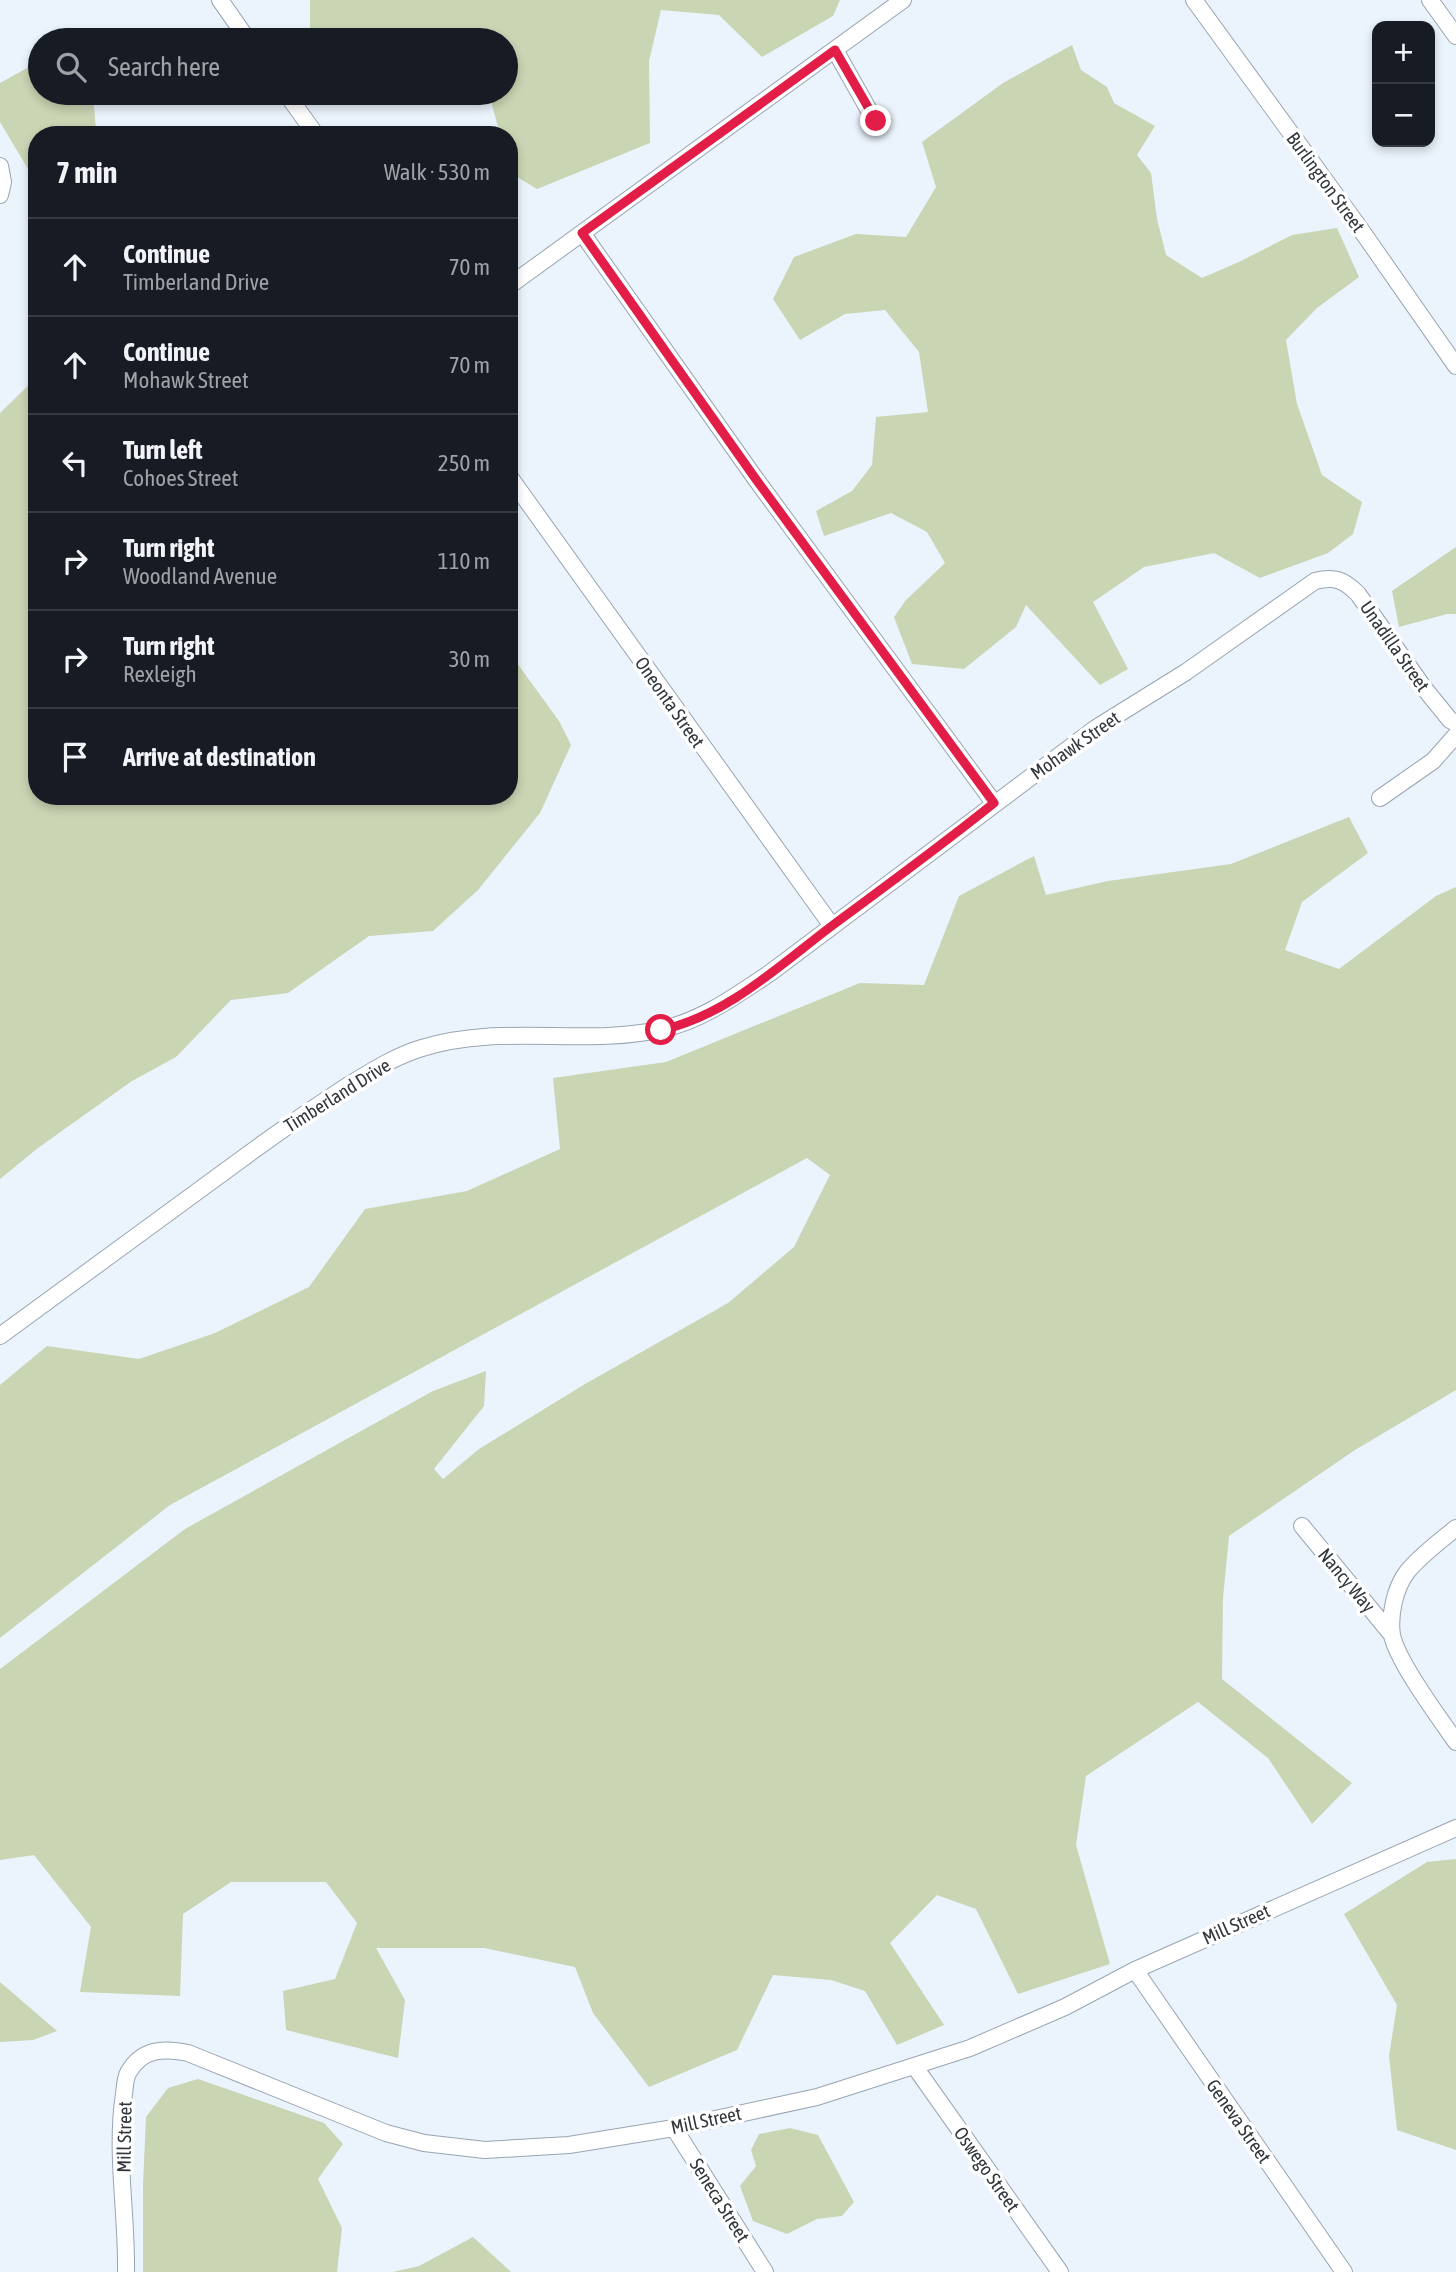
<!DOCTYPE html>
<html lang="en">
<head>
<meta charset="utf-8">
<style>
  body { margin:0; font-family:"Asap Condensed",sans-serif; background:#20242c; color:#f1f3f6 }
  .controls { position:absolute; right:21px; top:21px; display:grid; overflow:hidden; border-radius:14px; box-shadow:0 4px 10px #0003 }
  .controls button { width:63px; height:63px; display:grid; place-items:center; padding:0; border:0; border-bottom:2px solid #363941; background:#171b24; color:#f1f3f6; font:35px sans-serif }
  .stop { position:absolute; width:21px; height:21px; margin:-16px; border:5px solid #e11d48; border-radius:50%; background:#fff }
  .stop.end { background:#e11d48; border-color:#fff; box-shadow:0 2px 7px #0008 }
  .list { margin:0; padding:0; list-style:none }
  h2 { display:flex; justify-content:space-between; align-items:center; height:91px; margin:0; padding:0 28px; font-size:30px }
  h2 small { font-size:23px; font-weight:400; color:#9ea1a6 }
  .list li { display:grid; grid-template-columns:46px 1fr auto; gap:21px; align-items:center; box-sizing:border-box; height:98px; padding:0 28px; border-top:2px solid #363941 }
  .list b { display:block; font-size:26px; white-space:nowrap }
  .list p { margin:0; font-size:23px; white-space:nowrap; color:#9ea1a6 }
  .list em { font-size:23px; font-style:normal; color:#9ea1a6 }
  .icon { flex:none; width:38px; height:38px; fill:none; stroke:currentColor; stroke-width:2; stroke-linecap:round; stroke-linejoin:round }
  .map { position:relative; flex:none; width:1456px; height:2272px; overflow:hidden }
  .search { position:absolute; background:#171b24; box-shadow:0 4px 10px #0003; left:28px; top:28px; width:490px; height:77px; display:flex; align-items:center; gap:18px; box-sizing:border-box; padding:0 24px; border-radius:38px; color:#9ea1a6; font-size:26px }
  .panel { position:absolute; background:#171b24; box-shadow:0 4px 10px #0003; left:28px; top:126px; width:490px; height:679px; border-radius:28px }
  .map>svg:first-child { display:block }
</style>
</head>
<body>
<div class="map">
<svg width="1456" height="2272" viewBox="0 0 1456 2272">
  <rect width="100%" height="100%" fill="#ebf3fc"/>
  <!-- green -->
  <path fill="#cad5b4" d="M310 0H840L833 16 762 57 719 15 661 10 649 61 650 143 537 189 509 172V135H500L489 93H506V40H310Z
    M1072 45 1081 70 1107 87 1114 103 1155 126 1137 155 1151 173 1157 219 1166 255 1202 278 1241 261 1292 235 1337 228 1359 277 1317 308 1286 340 1297 404 1322 475 1362 502 1353 534 1328 553 1260 578 1214 553 1144 567 1093 602 1128 669 1100 685 1026 605 1016 627 964 669 912 664 894 617 906 600 945 563 927 532 891 513 824 536 816 511 852 491 872 465 876 417 928 412 919 352 885 310 845 314 800 340 773 299 794 257 856 234 906 237 936 187 922 142 1003 83Z
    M40 61V93H93L96 131 99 135H37V184L0 122V83Z
    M37 377V796H509V652L559 721 571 745 540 813 478 890 433 931 369 936 288 993 231 1000 176 1057 132 1081 38 1148 0 1179V413Z
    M1456 547V614H1447L1399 627 1392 591Z
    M1349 817 1368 853 1302 902 1285 950 1339 969 1436 896 1456 887V1390L1355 1450 1229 1536 1223 1598 1222 1679 1352 1783 1312 1824 1268 1758 1198 1702 1086 1776 1076 1845 1110 1964 1018 1994 976 1909 937 1895 890 1943 944 2025 897 2045 865 1991 831 1980 773 1975 737 2050 649 2087 593 2013 575 1967 484 1948H376L405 2000 398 2058 286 2030 283 1991 335 1979 357 1923 326 1882H231L183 1914 180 1996 80 1992 91 1927 34 1855 0 1860V1669L185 1529 433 1391 486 1371 484 1406 434 1469 443 1479 479 1449 585 1384 728 1303 794 1247 830 1175 807 1158 170 1505 0 1638V1385L47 1346 139 1359 215 1333 309 1287 365 1209 467 1191 560 1149 553 1078 666 1062 860 983 924 985 959 896 1034 856 1046 895 1108 881 1231 864Z
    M1456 1859V2150L1397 2130 1389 2056 1397 2005 1344 1914 1427 1862Z
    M0 1982 57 2031 33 2040 0 2042Z
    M198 2079 324 2123 343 2144 318 2179 342 2228 337 2272H143V2185L146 2117 168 2088Z
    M790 2128 818 2135 854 2202 842 2216 817 2219 787 2234 753 2221 740 2186 756 2166 751 2150 759 2134Z
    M473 2237 511 2272H393L419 2266Z"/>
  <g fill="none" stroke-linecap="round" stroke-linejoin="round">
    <!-- minor casing -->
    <g stroke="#98a5b3" stroke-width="18">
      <path id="minor" d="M220 0 248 40
        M1194 0 1359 227 1456 366
        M1430 0 1456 36
        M835 50 875 121
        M286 93 316 135
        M0 166 3 182 0 195
        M582 233 755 478 994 803
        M509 286 903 0
        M509 476 832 926
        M1380 798 1433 761 1456 735
        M0 1336C80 1278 159 1219 239 1161 274 1135 310 1110 347 1086 372 1071 395 1056 422 1048 501 1023 584 1047 663 1029 703 1020 737 995 770 973L1096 728 1186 672 1315 581C1335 576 1344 580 1358 594L1424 688 1450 720 1456 723
        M1302 1526 1392 1635
        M1456 1528C1439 1542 1421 1555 1407 1572 1395 1588 1389 1615 1392 1635 1397 1661 1440 1719 1456 1742
        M1135 1970 1344 2272
        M915 2067 1060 2272
        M674 2128 765 2272
        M126 2272C127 2213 115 2152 124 2094 125 2087 125 2079 128 2073 142 2048 164 2048 188 2053L386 2133 424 2143 485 2150 569 2145 674 2128 817 2097 970 2048 1065 2007 1135 1970 1456 1828"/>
    </g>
    <!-- minor -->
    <use href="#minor" stroke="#fff" stroke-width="16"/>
  </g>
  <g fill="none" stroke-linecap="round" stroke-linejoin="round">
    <!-- route -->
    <path stroke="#e11d48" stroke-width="9" d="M661 1030C727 1016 781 964 833 925 887 885 942 845 994 803L755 478 582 233 835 50 876 121"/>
  </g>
  <g text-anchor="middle" stroke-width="7" stroke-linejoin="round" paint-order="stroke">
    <!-- street labels -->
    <g font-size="19" fill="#31363c" stroke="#fff">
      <text transform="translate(1326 182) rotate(54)" y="7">Burlington Street</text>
      <text transform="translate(1395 646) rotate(55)" y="7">Unadilla Street</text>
      <text transform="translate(670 702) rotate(55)" y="7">Oneonta Street</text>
      <text transform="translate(1075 745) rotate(-35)" y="7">Mohawk Street</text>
      <text transform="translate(337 1095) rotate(-32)" y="7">Timberland Drive</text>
      <text transform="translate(1347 1580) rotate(50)" y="7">Nancy Way</text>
      <text transform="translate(1236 1924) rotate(-24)" y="7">Mill Street</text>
      <text transform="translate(706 2120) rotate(-12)" y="7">Mill Street</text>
      <text transform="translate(1239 2121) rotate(55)" y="7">Geneva Street</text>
      <text transform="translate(124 2137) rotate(-89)" y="7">Mill Street</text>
      <text transform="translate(987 2169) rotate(55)" y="7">Oswego Street</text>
      <text transform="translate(720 2200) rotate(58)" y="7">Seneca Street</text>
    </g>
  </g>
</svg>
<div class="controls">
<button>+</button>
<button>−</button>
</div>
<div class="stop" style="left:661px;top:1030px"></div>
<div class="stop end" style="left:876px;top:121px"></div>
<div class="search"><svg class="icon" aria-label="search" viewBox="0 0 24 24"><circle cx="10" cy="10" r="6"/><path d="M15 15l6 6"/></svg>Search here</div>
<section class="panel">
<h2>7 min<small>Walk · 530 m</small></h2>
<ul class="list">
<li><svg class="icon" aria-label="ahead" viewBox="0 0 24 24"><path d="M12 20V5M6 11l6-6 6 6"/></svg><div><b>Continue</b><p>Timberland Drive</p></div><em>70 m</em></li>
<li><svg class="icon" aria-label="ahead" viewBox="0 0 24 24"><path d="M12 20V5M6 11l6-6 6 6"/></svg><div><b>Continue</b><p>Mohawk Street</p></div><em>70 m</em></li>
<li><svg class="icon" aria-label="left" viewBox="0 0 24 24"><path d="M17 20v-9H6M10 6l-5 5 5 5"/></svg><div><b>Turn left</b><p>Cohoes Street</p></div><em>250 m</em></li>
<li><svg class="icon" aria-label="right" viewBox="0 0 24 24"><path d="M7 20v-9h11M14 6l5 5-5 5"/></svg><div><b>Turn right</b><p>Woodland Avenue</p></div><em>110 m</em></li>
<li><svg class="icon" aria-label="right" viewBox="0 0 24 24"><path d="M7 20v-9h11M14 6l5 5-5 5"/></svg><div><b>Turn right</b><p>Rexleigh</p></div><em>30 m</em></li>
<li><svg class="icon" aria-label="arrive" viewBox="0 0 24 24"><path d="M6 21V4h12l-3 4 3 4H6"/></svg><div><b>Arrive at destination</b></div></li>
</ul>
</section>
</div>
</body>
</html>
